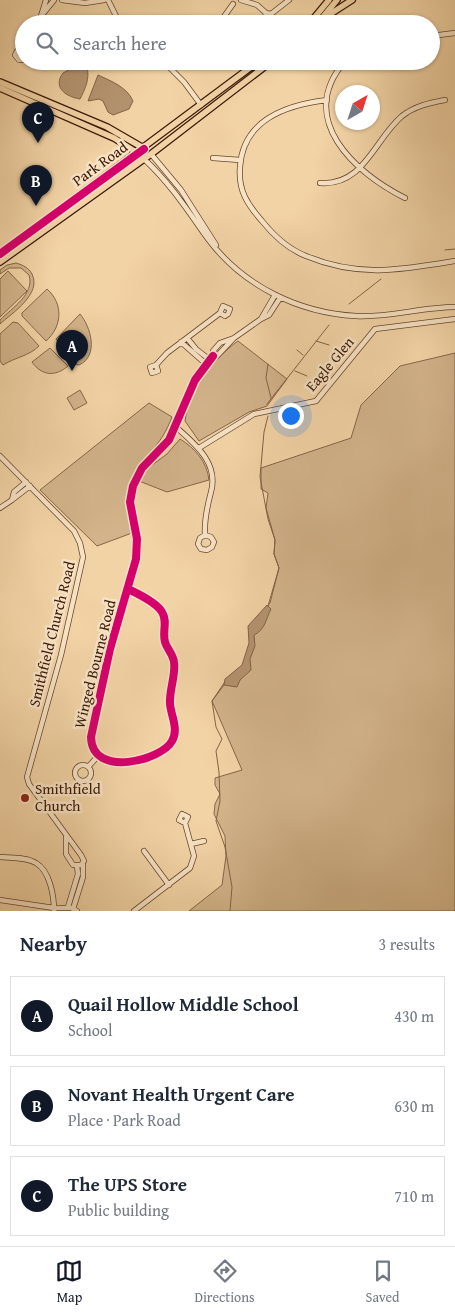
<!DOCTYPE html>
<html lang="en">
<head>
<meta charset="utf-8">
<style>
  body { margin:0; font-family:"Gentium Book Plus",serif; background:#f2f2f3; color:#1f2937 }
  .compass { position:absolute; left:335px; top:85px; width:45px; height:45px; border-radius:50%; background:#fff; box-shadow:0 1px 4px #0004; rotate:39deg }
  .you { position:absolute; left:290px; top:415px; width:18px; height:18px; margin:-12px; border:4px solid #fff; border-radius:50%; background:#1a73e8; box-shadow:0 0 0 8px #1a73e833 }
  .badge { display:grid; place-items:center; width:32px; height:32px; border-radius:50%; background:#111827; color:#fff; font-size:16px; font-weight:700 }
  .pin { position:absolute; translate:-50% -41px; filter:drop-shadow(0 1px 2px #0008) }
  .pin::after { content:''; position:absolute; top:26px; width:18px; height:15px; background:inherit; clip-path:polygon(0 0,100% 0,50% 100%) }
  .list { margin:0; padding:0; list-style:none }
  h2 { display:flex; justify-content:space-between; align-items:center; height:65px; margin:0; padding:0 20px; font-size:21px }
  h2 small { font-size:16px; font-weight:400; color:#747a83 }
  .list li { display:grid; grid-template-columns:32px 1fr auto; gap:15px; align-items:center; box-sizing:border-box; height:80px; margin:0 10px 10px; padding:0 10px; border:1px solid #e0e1e3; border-radius:0px }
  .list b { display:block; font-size:19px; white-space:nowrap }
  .list p { margin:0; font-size:16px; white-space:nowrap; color:#747a83 }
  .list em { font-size:16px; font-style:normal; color:#747a83 }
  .icon { flex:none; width:28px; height:28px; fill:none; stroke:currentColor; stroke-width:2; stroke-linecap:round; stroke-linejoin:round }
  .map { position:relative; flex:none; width:455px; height:911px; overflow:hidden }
  .search { position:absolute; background:#fff; box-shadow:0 1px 4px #0004; left:15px; right:15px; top:15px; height:55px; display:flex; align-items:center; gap:12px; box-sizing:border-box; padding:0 18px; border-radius:28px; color:#747a83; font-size:19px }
  .sheet { height:335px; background:#fff }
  nav { display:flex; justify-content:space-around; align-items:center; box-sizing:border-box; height:70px; border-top:1px solid #e0e1e3; background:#fff; font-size:14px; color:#747a83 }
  nav a { display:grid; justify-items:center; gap:2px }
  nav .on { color:#111827 }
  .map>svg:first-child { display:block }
</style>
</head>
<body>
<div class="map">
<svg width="455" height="911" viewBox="0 0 455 911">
  <rect width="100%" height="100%" fill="#f2d3a5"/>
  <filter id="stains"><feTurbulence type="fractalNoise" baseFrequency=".004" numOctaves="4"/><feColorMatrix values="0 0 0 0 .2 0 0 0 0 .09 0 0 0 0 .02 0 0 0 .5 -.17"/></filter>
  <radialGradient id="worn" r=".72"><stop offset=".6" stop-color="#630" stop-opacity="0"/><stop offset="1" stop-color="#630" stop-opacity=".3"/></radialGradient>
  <!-- green -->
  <path fill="#d2b38a" stroke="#856648" d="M16 263C23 265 29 268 32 274 42 294 12 313 0 324V320C12 308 35 294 29 275L21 268H9L0 274V270L7 265Z
    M8 271 27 291 0 317V279Z
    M47 289C64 304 62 327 46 341L22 316V313Z
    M80 314C91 327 99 356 79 365L73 364 56 339Z
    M13 322 18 323 39 346C29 356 16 357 3 365L0 361V334Z
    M238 341 287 379 267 406 249 412 199 441 185 421C189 388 212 360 238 341Z
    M50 348 68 366C55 377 42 376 32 362Z
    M455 353V911H189L222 885 226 856 225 836 214 814 215 804 220 794 215 785V778L242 770 212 701 226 680 243 670 251 640 249 628 270 603 279 568 274 554 275 540 266 508 268 493 261 489V468L351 438 361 405 400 366Z
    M80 390 87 403 74 410 67 398Z
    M149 403 172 417C153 468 113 465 132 533L97 546 40 490Z
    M180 439C195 448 207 462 209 480L167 492 139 481 148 468 167 454Z"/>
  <!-- water -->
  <path fill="#b3936f" stroke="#826245" d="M80 64 87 67C90 79 85 89 80 99 67 97 52 88 63 73Z
    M98 75C111 81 127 87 133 101L129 109 113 115 108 112 103 101 99 99 88 101Z
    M267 605 271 609C266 619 265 630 254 635L255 646 250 659 251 670 240 680 237 687 224 685 225 679 242 665 249 643 248 626Z"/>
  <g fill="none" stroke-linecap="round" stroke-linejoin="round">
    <!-- stream -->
    <path stroke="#826245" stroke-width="1" d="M445 250 455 249
      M349 304 381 279
      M316 341 329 345
      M297 350 303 355
      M268 364 266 378 271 398
      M295 371 307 376
      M267 404 329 325
      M268 416 264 432 260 477 268 519 275 540 274 554 279 568 268 606
      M224 685 212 701 216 727 222 739 216 751 219 772 220 801 216 821 225 847 232 887 230 911"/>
    <!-- minor casing -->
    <g stroke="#66472e" stroke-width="6">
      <path id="minor" d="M46 0 41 16 54 0
        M62 0 85 3 104 0
        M108 0 120 24
        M241 0 257 5 266 13
        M271 14 289 0
        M270 18 271 14 266 13 265 18H270L274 24
        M37 24 41 16
        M223 24V18L233 4
        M257 24 265 18
        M431 36 455 33
        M24 50 17 51 15 55 19 60H24
        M163 61 184 82 201 105
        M345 61C295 119 355 173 405 198
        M327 100C285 105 243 120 240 167 238 190 247 204 262 221 274 236 288 249 306 256 359 278 401 270 455 261
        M151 154 181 190 216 245
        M213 158 240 160
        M144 159C170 183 188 211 208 239 243 286 299 313 356 316 389 318 422 307 455 307
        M320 183C364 186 374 140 402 116 415 106 429 103 445 100
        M275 295 261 319 269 315 280 298
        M187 338 196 349 210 360
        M234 338 217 356H213V351L220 343 234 338 261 319
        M181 342 206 364
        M156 365 150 367 152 373 158 371 156 365 167 353 220 313 225 316 228 314 230 309 223 306 220 313
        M176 427C195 444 219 463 211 492 207 507 204 520 205 535L200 538 198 544 201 549 207 550 212 547 214 542 211 537 205 535
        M199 448 254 414 316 401 375 329 455 319
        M0 456 74 531 80 543 83 557 61 655 27 777 29 784 81 855 84 861 81 865H73L66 854V836
        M26 482 14 492 12 500 30 486
        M0 508 12 500
        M128 589C138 594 156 602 162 612 168 622 162 631 165 642 167 649 173 654 174 662 176 675 169 690 170 704 171 716 179 729 172 741 162 760 92 779 91 737L110 649 136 559 137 539 130 502 133 486 142 468 169 440 195 380 213 356
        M75 773a8 8 0 1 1 16 0a8 8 0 1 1-16 0Z
        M88 767 98 756
        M191 844 204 841
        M144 851 169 885
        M0 857C10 858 27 857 36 863 50 871 54 896 54 911
        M0 900 54 908H72L77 911
        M68 907 78 874 77 866
        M73 909 83 877V864
        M134 911 190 868 194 856 185 823 188 817 182 814 179 820 185 823"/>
    </g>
    <!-- major casing -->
    <g stroke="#381806" stroke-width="8">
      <path id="major" d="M321 20 352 0
        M309 24 329 0
        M317 24 337 0
        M0 82 107 127 145 149
        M0 88 114 138 139 154
        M0 254 259 61
        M0 262 151 154 272 61"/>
    </g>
    <!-- minor -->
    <use href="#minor" stroke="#f7e2c4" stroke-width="4.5"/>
    <!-- major -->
    <use href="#major" stroke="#f2d3a5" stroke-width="5.5"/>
    <!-- cycleway casing -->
    <g stroke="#f7e2c4" stroke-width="11">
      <path id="cycleway" d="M0 254 144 149
        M128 589C138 594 156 602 162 612 168 622 162 631 165 642 167 649 173 654 174 662 176 675 169 690 170 704 171 716 179 729 172 741 162 760 92 779 91 737L110 649 136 559 137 539 130 502 133 486 142 468 169 440 195 380 213 356"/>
    </g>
    <!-- cycleway -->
    <use href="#cycleway" stroke="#d6006c" stroke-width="8"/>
  </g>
  <!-- markers -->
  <circle fill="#8f2418" stroke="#f7e2c4" stroke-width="2" cx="25" cy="798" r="5"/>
  <g text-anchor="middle" stroke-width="5" stroke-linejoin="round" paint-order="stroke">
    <!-- street labels -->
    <g font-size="15" fill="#381806" stroke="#f7e2c4">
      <text transform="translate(100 164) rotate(-36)" y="5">Park Road</text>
      <text transform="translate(330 364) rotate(-50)" y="5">Eagle Glen</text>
      <text transform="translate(52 634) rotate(-76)" y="5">Smithfield Church Road</text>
      <text transform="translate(95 664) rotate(-76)" y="5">Winged Bourne Road</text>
    </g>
    <!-- poi labels -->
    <g font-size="15" fill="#381806" stroke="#f7e2c4" text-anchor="start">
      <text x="35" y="794">Smithfield<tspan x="35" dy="17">Church</tspan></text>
    </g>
  </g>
  <rect width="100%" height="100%" filter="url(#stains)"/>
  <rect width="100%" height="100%" fill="url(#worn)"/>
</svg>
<svg class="compass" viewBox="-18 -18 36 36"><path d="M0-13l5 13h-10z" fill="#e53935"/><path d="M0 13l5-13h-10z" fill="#747a83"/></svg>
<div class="you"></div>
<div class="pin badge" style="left:72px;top:371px">A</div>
<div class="pin badge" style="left:36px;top:206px">B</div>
<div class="pin badge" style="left:38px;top:143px">C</div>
<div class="search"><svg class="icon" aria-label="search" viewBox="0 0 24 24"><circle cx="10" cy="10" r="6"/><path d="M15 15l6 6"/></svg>Search here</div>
</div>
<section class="sheet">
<h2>Nearby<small>3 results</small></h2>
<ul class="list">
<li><span class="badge">A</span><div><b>Quail Hollow Middle School</b><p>School</p></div><em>430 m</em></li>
<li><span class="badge">B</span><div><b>Novant Health Urgent Care</b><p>Place · Park Road</p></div><em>630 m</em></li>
<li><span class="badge">C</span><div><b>The UPS Store</b><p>Public building</p></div><em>710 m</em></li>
</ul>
</section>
<nav>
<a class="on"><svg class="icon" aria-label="map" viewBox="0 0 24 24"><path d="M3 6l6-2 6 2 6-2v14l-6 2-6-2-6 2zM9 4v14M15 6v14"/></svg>Map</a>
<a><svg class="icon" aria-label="directions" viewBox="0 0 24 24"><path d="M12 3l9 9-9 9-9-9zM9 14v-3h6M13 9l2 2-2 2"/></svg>Directions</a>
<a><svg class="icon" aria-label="saved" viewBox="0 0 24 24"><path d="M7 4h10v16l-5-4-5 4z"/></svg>Saved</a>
</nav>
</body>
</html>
